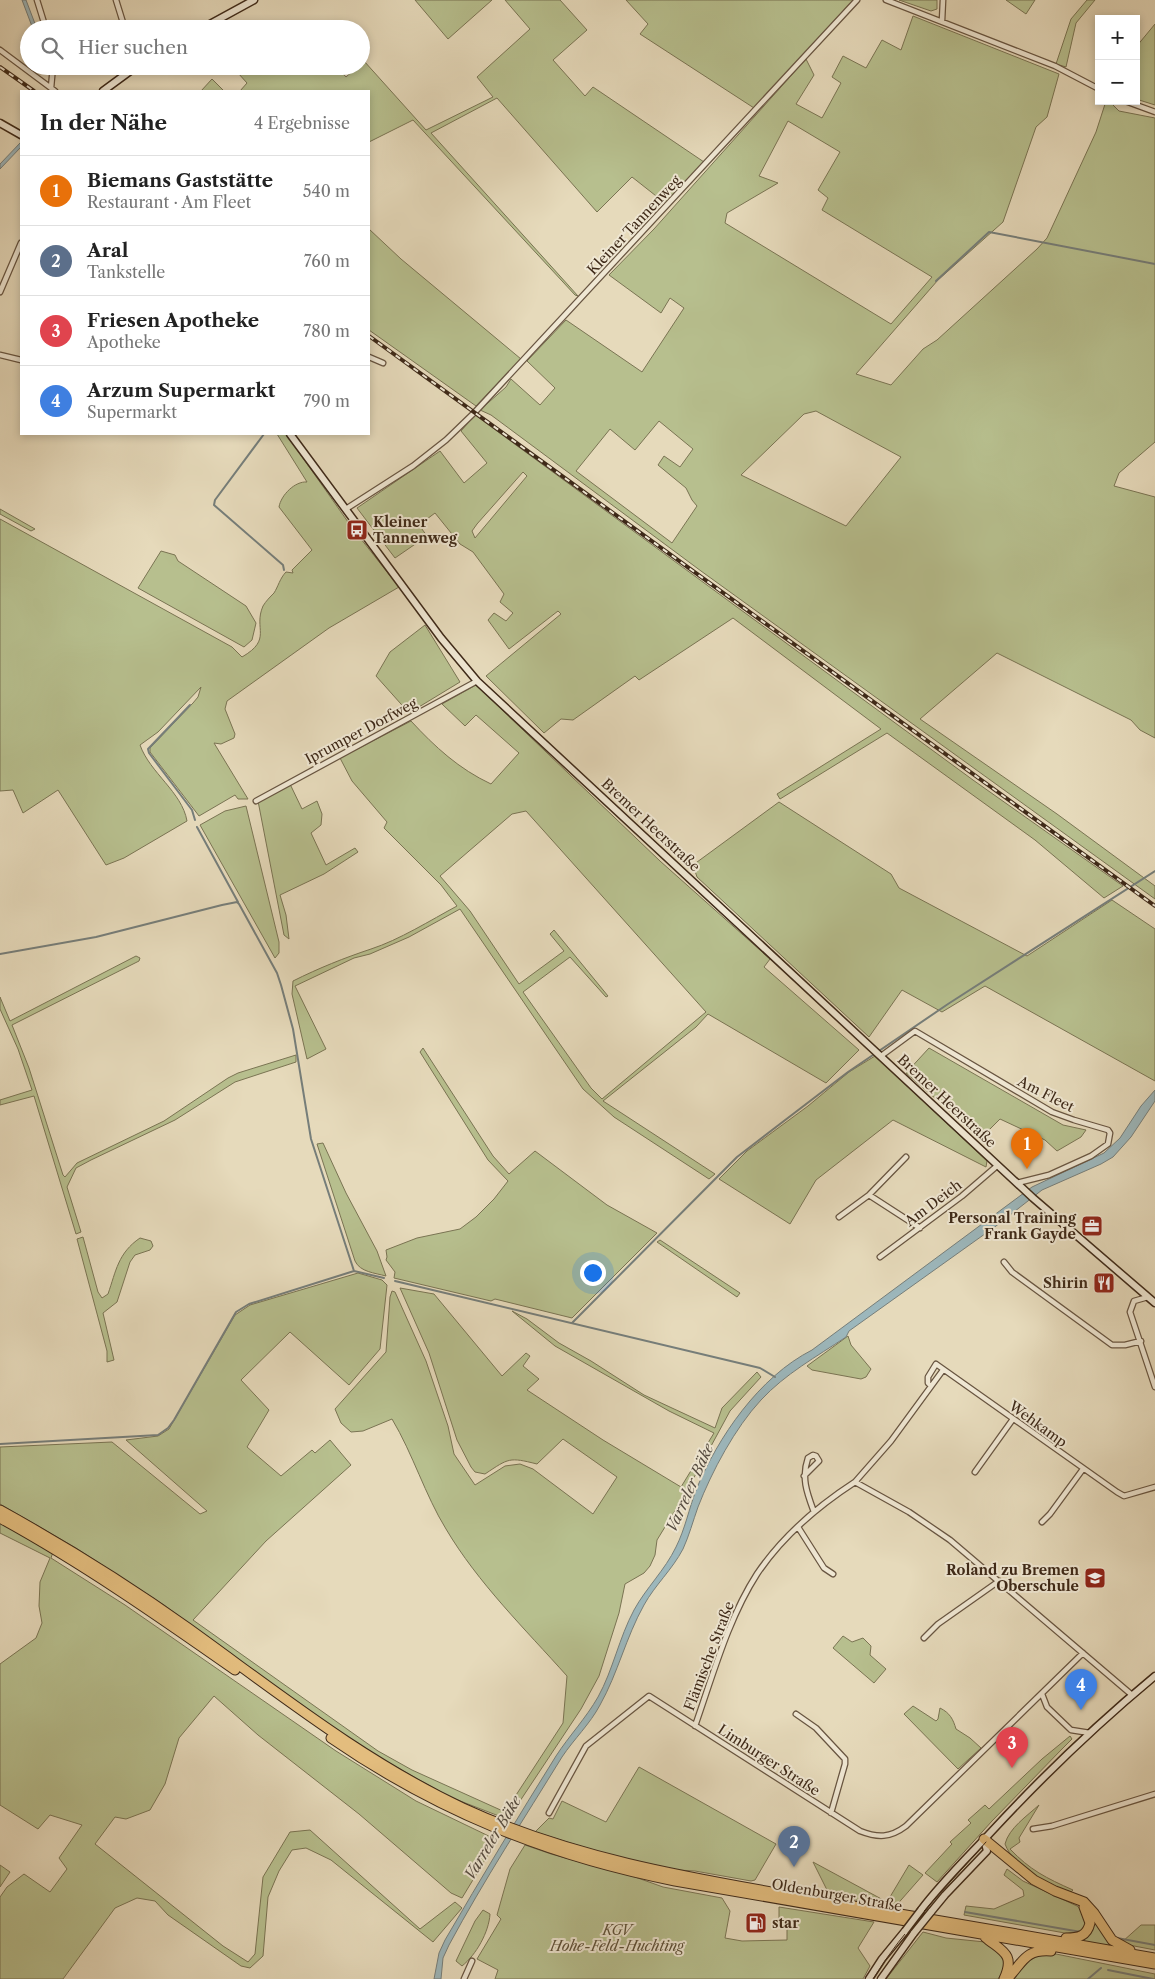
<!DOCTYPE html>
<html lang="de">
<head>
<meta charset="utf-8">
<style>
  body { margin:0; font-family:"Libre Caslon Text",serif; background:#f6f6f6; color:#222 }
  .controls { position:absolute; right:15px; top:15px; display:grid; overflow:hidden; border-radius:0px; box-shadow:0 2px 8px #0003 }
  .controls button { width:45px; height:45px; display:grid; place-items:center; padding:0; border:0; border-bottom:1px solid #e0e0e0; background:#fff; color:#222; font:25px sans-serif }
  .you { position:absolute; left:592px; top:1272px; width:18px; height:18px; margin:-12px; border:4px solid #fff; border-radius:50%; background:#1a73e8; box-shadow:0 0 0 8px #1a73e833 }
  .badge { display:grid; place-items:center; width:32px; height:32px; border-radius:50%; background:#0f766e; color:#fff; font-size:16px; font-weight:700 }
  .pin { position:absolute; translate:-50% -41px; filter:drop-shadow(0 1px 2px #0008) }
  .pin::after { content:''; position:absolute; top:26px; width:18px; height:15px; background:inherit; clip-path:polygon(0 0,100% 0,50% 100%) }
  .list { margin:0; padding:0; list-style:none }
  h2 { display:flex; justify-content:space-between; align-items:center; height:65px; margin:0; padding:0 20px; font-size:21px }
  h2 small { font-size:16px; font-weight:400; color:#767676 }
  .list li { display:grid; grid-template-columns:32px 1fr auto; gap:15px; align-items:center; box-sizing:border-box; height:70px; padding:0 20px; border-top:1px solid #e0e0e0 }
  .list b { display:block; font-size:19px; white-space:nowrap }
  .list p { margin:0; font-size:16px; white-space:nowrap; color:#767676 }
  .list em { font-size:16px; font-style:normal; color:#767676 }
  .icon { flex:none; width:28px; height:28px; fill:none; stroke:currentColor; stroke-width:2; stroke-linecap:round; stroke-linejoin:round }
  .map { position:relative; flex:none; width:1155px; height:1979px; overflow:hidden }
  .search { position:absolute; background:#fff; box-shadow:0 2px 8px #0003; left:20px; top:20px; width:350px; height:55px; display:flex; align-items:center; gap:12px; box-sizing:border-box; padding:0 18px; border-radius:28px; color:#767676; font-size:19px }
  .panel { position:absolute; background:#fff; box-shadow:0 2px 8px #0003; left:20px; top:90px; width:350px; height:345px; border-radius:0px }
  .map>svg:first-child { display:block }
</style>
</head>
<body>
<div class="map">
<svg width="1155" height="1979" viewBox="0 0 1155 1979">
  <rect width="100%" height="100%" fill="#e6dabb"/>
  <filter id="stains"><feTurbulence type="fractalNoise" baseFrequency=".004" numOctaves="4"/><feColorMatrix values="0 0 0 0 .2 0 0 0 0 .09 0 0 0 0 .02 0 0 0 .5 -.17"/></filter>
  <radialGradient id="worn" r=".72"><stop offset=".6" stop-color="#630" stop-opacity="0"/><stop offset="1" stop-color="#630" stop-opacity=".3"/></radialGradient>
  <!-- green -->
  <path fill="#b7bf8e" stroke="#7a7453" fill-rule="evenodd" d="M415 0H492L448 39Z
    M505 0H560L587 30 553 60 585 96 593 87 704 162 665 203 632 177 597 212 497 98 431 133 578 296 575 295 413 120 369 142V91H240L247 83 238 73 246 66H336L346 77 358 66H361L364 61 426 130 493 97 477 77 530 29Z
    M626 0H853L754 108 640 34 648 24Z
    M899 0H937V9L931 11Z
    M1006 0H1035L1026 14Z
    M1087 0H1095L1076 23 1066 67 1056 64 1071 19Z
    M913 16 1059 74 1047 117 1036 127 1003 222 938 280 856 374 891 385 923 349 937 340 1037 249 1047 238 1096 132 1106 101H1109L1119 111 1155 118V442L1119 473 1114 486 1155 497V738L1140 730 1131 720 997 653 920 719 1057 814 1155 886V899L701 571 491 415 480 410 506 387 511 379 540 405 555 388 527 361 566 320 642 372 684 308 670 298 661 313 609 275 654 229 806 59 814 75 796 104 822 118 841 83 832 77 843 56 866 68 882 40 901 50ZM788 121 840 152 818 190 828 198 822 210 932 277 891 324 725 223 727 213 778 183 759 176ZM816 411 901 457 846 526 741 475 804 414ZM659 421 693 449 680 467 664 456 658 465 686 488 692 500 697 506 672 543 576 471 610 429 635 450Z
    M1155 24V105L1136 99V47Z
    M212 79 224 91H201Z
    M369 229 401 259 521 359 476 406 369 330Z
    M475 415 973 780 1123 886 1104 898 1035 840 887 733 780 799 777 794 881 729 733 618 639 680 635 676 573 720 561 719 544 733 486 676 561 614 558 611 509 649 488 620 494 613 506 621 513 613 500 602 504 594 473 552 460 544 435 513 419 525 427 536 395 558 357 508 440 451 464 483 487 463 461 431ZM523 472 527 476 475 538 472 531 477 524Z
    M277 434H286L353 529 399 587 329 628 227 701 225 709 235 734 234 738 221 744 214 743 248 799H238L235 795 199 816 150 752V748L193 703 198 697 201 687 158 732 140 745C150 773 182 792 187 821L124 858 106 865 58 790 23 813 13 790 0 791V519L232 647 242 657C273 639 253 629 263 606 266 601 270 597 274 593 278 587 280 578 286 572L293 573 292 570 312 550 279 507C281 495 295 481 307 482Z
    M0 509 35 529 31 531 0 514Z
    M161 551 175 555 178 561 246 606 256 623 252 640 244 647 138 588Z
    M425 625 460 682 409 713 376 676 390 652Z
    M476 685 660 861 770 959 764 967 859 1050 826 1083 708 1014 696 1027 603 1101 715 1174 709 1179 614 1117 583 1089 460 909 409 937 370 954 354 958 295 986 326 1049 307 1059 292 994 293 981C319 968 344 958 371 949 399 940 431 920 457 906L441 885 384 828 387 822 352 781 340 758 411 721C435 747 459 769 491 784L519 753 476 715 465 726 442 704ZM526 811 706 1012 602 1099 591 1088 523 992 570 957 606 997 608 996 554 930 550 934 564 951 519 984 470 911 440 876 512 814Z
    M290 784 302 809 317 801 322 814 321 825 311 833 326 865 355 848 358 852 324 874 280 895 286 915 289 939 284 935 258 801Z
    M779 802 891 874 899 888 1027 956 1112 900 1155 929V1081L985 986 942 1012 902 990 869 1037 697 877 693 865Z
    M246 806 279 942V953L275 958 200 825 225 811Z
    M136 956 140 958 139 961 12 1025 29 1068 63 1175 65 1177 77 1163 164 1121 228 1078 238 1073 296 1055V1062L235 1082 175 1120 91 1160 76 1168 67 1187 81 1232 76 1234 34 1096 0 1105V1100L32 1090 18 1049 0 1009V997L10 1021Z
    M423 1048 493 1156 509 1174 535 1151 607 1205 657 1233 572 1318 495 1299 491 1301 394 1278 395 1272 386 1260 387 1257 386 1250 417 1238 460 1229 476 1217 494 1199 508 1181 488 1160 420 1052Z
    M929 1048 1063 1125 1086 1130 1081 1137 1057 1151 1045 1140 1000 1119 981 1138 906 1073Z
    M875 1056 987 1161 986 1167 893 1120 816 1180 790 1224 719 1179 747 1151 808 1106 849 1072Z
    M323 1143 346 1193 377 1251 386 1276C375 1273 360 1272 355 1261L317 1144Z
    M83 1237 98 1292 102 1298 108 1294C116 1271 118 1253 140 1238L151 1241 153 1246 150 1250 135 1255 130 1262 117 1302 103 1313 114 1360 107 1362V1351L77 1239Z
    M660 1240 740 1293 737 1297 657 1242Z
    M358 1273 382 1280 387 1285 380 1349 349 1385 290 1332 241 1380 269 1410 247 1447 281 1476 312 1450 315 1453 330 1440 351 1465 266 1541 193 1620 378 1751 412 1770 505 1812 563 1723 567 1676C525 1629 478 1583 446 1529 425 1495 413 1454 392 1419L363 1431 351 1432 341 1423 335 1409 386 1352 390 1297 392 1291 395 1292 426 1361 448 1426 454 1454 475 1485 505 1466 520 1464 533 1469 593 1514 617 1477 563 1439 537 1464C509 1457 509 1458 485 1474L475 1472 471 1467 457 1440 429 1353 400 1288 434 1294 502 1376 526 1353 530 1356 523 1366 539 1379 527 1390 603 1440 681 1487 714 1433 669 1411 555 1346 512 1311 527 1319 559 1343 591 1361 644 1395 715 1428 722 1408 757 1372 761 1377 730 1411 684 1496 657 1540 655 1555 650 1566 644 1573 625 1584 619 1613 599 1676 581 1709 518 1804 512 1808 504 1818 450 1797 382 1759 316 1717 164 1605 76 1548 0 1504V1447L112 1442 200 1514 207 1511 126 1440 158 1436 169 1429 235 1315 250 1305Z
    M848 1336 851 1345 871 1369 866 1377 861 1379 812 1370 807 1366Z
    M0 1522 53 1552 51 1558 125 1605 336 1751 416 1801 497 1840 462 1898 451 1893 359 1814 258 1735 214 1696 179 1738 165 1784 150 1810 126 1819 115 1817 95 1844 223 1946 248 1962 255 1954 263 1877 290 1832 310 1830 420 1929 455 1902 462 1908 433 1942 331 1860 306 1848 292 1850 279 1871 268 1897 263 1956 250 1968 241 1966 168 1915 155 1901 137 1898 115 1908 63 1979H0V1897L7 1887 24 1874 50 1892 67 1869 59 1858 82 1825 50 1815 38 1829 0 1805V1664L36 1638 42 1623 39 1606 40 1582 50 1558 0 1533Z
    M843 1636 852 1642 863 1638 871 1646 870 1655 886 1669 874 1683 833 1648Z
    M913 1706 936 1721 938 1719 940 1708C950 1713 953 1719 956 1729L970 1738 981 1748 958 1769 904 1714Z
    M1070 1736 1072 1739 1062 1749 992 1821 937 1882 925 1873 952 1844 950 1842 971 1823 968 1820 985 1805 989 1809 1042 1759Z
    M639 1767 776 1844 755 1880 751 1881 695 1871 678 1870 609 1855 535 1832 549 1818 553 1819 562 1801 606 1822Z
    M1039 1805 1019 1838 1020 1842 1010 1849C1030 1870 1046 1878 1073 1890L1071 1892C1048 1885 1014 1868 1005 1844 1009 1828 1027 1816 1039 1805Z
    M525 1845 551 1854 635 1877 663 1887 722 1898 730 1911 725 1938 742 1941 787 1940V1920L779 1919V1907L874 1922 858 1948 870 1966 863 1979H495L498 1970 477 1959 501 1919 497 1915 510 1869Z
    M813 1862 887 1902 909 1865 923 1875 894 1908 827 1894 828 1892Z
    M0 1865 10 1872 0 1887Z
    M1007 1869 1023 1881 1077 1906 1084 1912 1087 1923 1083 1931 1076 1935 964 1915 966 1906 994 1909 1024 1896 1023 1890 1004 1875Z
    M483 1910 490 1914C489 1932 476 1955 462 1966L456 1961 475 1921Z
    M1094 1919 1119 1949 1080 1941 1088 1936Z
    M1141 1925H1155V1950L1129 1945 1122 1942Z
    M923 1932 946 1938 985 1942 998 1950 1005 1961 1004 1970 998 1979H886Z
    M1041 1954H1056L1155 1974V1979H1012L1031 1957Z"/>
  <!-- water -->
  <path fill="#9cb7bc" stroke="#767e7a" d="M22 0H26L37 29H33Z
    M21 142V147L0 169V164Z
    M1155 1090V1101L1131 1137 1113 1157 1101 1164 1042 1190 996 1226 849 1331 846 1337C816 1357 785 1374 761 1400 735 1428 712 1471 698 1507 693 1521 689 1536 683 1549 672 1570 655 1585 644 1605 626 1637 618 1673 600 1705 590 1724 574 1739 562 1757 524 1819 484 1880 449 1945L443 1958 441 1979H434L439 1953 445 1940C481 1878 518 1817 556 1756 569 1736 586 1718 598 1697 613 1670 619 1638 634 1610 646 1588 665 1570 676 1547 685 1529 689 1509 696 1490 718 1437 759 1377 812 1350L1032 1187 1104 1153 1120 1138 1141 1106Z"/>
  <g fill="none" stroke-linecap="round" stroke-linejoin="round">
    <!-- stream -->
    <path stroke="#767e7a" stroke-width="2" d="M936 281 989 232 1155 264
      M264 434 215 500 214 505 283 565 284 570
      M190 705 148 749 149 753 192 810 195 820
      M197 827 238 902
      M0 954 96 937 222 905 237 902 239 904 277 973 281 985 293 1029 311 1139 354 1271
      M395 1281 760 1368 775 1377
      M572 1323 737 1157 848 1072 948 1004 1155 871
      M0 1444 158 1435 168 1428 174 1420 236 1312 249 1304 354 1271 384 1278
      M965 1912 1081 1932
      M1117 1938 1155 1945
      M1108 1970 1153 1979
      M1088 1979 1101 1968"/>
    <!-- street casing -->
    <g stroke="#685541" stroke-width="7">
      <path id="street" d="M37 0 46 29
        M116 0 125 29
        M886 0 1055 66 1099 89
        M942 21 943 0
        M0 50 55 91
        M51 88 53 66
        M1125 101 1155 112
        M0 292 21 243
        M0 355 21 360
        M369 357 383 363
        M346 509 413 466 446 440 475 412 857 0
        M256 801 477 681
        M881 1056 915 1031 1052 1112 1074 1120 1108 1130 1110 1133 1108 1144 1091 1156 1049 1175 1017 1183
        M869 1195 920 1228
        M839 1217 869 1195 906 1157
        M880 1257 962 1196 998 1165
        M1004 1262 1012 1272 1112 1345H1125L1141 1341
        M1148 1297 1134 1301 1130 1312 1155 1387
        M931 1386 928 1383V1377L936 1364 1117 1492 1124 1496 1155 1487
        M975 1472 1013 1419
        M804 1476 819 1461 816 1456 813 1455 808 1458C801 1478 807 1493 814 1512
        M855 1482 891 1441 943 1370
        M1042 1522 1050 1514 1083 1469
        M798 1527 824 1568 833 1574
        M924 1638 938 1624 999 1581
        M1042 1694 1047 1707 1071 1730 1090 1733
        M796 1714 816 1728 845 1759V1764L831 1813
        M695 1726C713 1675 728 1619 757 1574 782 1537 818 1506 855 1482L909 1512 950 1540 1132 1695
        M549 1813 586 1746 649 1696 860 1831C878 1838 890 1838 906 1826L1083 1653
        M1033 1829 1052 1826 1155 1794
        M464 1979 472 1961"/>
    </g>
    <!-- secondary casing -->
    <g stroke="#3e2918" stroke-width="9">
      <path id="secondary" d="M201 29 254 0
        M103 91 137 66
        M0 123 21 135
        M290 434 441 638 477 681 1033 1198 1155 1303
        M921 1910C942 1882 968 1857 992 1831 1043 1776 1097 1724 1155 1676
        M931 1912 945 1895 987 1851 984 1839
        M869 1979 882 1959 905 1931
        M881 1979 914 1933"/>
    </g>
    <!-- highway casing -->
    <g stroke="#3e2918" stroke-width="11">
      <path id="highway" d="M0 1510C65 1546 128 1585 188 1628 277 1692 363 1761 463 1808 576 1860 697 1879 818 1900 930 1919 1043 1938 1155 1958
        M0 1518C82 1563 158 1616 235 1670
        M331 1738C437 1811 548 1856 675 1881L1155 1964
        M984 1839 1034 1880 1055 1891 1084 1902 1094 1913 1112 1940 1130 1950
        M985 1937C1001 1951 1016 1953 1004 1979
        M1066 1938C1079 1938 1087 1936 1090 1923L1084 1907
        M1007 1979C1023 1963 1024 1949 1051 1951"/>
    </g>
    <!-- street -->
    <use href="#street" stroke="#efe7d3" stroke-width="4.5"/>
    <!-- secondary -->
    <use href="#secondary" stroke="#efe7d3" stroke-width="6"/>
    <!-- highway -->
    <use href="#highway" stroke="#e3bd7e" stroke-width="9"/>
    <!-- tram -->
    <path stroke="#3e2918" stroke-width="1" d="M873 1979C904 1928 947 1887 986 1842"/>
    <!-- rail casing -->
    <g stroke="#3e2918" stroke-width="4">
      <path id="rail" d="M0 67 34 91
        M369 336 1155 906"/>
    </g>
    <!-- rail -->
    <use href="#rail" stroke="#efe7d3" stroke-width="2" stroke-dasharray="5.5" stroke-linecap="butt"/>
    <!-- secondary-bridge casing -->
    <g stroke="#3e2918" stroke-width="9" stroke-linecap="butt">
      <path id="secondary-bridge" d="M905 1931 921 1910
        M914 1933 931 1912"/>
    </g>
    <!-- secondary-bridge -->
    <use href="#secondary-bridge" stroke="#efe7d3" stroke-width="6"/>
  </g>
  <!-- icons -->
  <defs>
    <g id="bus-square" transform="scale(1.125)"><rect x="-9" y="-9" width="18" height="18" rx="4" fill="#8f2418" stroke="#efe7d3"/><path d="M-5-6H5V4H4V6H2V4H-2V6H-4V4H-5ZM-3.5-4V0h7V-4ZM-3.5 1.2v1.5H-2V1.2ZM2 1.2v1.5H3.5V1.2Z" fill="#fff"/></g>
    <g id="office-square" transform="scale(1.125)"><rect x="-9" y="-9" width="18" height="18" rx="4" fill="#8f2418" stroke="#efe7d3"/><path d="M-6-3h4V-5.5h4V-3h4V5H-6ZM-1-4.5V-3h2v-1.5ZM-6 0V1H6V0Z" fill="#fff"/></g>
    <g id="restaurant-square" transform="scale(1.125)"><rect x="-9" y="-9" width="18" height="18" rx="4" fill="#8f2418" stroke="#efe7d3"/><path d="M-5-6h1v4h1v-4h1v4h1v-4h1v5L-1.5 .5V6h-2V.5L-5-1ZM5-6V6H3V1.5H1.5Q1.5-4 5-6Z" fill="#fff"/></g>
    <g id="school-square" transform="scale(1.125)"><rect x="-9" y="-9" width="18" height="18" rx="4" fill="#8f2418" stroke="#efe7d3"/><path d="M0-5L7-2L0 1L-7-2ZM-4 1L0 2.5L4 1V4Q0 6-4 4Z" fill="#fff"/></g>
    <g id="fuel-square" transform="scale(1.125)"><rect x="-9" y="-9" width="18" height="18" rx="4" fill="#8f2418" stroke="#efe7d3"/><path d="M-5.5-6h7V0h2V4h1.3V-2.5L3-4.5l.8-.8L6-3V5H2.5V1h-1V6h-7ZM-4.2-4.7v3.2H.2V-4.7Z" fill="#fff"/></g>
  </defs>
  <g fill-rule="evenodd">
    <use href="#bus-square" x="357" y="530"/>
    <use href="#office-square" x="1092" y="1226"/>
    <use href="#restaurant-square" x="1104" y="1283"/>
    <use href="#school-square" x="1095" y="1578"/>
    <use href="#fuel-square" x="756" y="1923"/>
  </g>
  <g text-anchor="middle" stroke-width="4" stroke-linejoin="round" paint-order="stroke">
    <!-- street labels -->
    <g font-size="14" fill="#3e2918" stroke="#efe7d3">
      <text transform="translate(634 225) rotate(-47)" y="5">Kleiner Tannenweg</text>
      <text transform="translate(361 731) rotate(-28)" y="5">Iprumper Dorfweg</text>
      <text transform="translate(651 825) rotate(43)" y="5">Bremer Heerstraße</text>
      <text transform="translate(1046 1094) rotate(27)" y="5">Am Fleet</text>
      <text transform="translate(947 1101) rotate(43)" y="5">Bremer Heerstraße</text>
      <text transform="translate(933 1203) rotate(-37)" y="5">Am Deich</text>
      <text transform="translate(1038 1424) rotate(36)" y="5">Wehkamp</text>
      <text transform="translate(709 1656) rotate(-69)" y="5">Flämische Straße</text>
      <text transform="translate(769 1760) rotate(33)" y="5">Limburger Straße</text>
      <text transform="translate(837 1895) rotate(10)" y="5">Oldenburger Straße</text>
    </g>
    <!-- poi labels -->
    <g font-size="14" font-weight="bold" fill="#3e2918" stroke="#efe7d3" text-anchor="end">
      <text x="373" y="527" text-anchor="start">Kleiner<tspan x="373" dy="16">Tannenweg</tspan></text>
      <text x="1076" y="1223">Personal Training<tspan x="1076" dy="16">Frank Gayde</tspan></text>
      <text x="1088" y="1288">Shirin</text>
      <text x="1079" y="1575">Roland zu Bremen<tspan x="1079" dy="16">Oberschule</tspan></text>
      <text x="772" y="1928" text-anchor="start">star</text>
    </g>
    <!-- park labels -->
    <g font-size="14" font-style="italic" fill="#5c4e36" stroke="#efe7d3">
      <text x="617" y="1935">KGV<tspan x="617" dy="16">Hohe-Feld-Huchting</tspan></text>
    </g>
    <!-- water labels -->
    <g font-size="15" font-style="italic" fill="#564c41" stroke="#efe7d3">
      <text transform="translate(690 1488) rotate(-66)" y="5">Varreler Bäke</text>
      <text transform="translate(493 1838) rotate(-59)" y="5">Varreler Bäke</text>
    </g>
  </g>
  <rect width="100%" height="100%" filter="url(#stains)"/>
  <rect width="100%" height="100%" fill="url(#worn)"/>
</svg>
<div class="controls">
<button>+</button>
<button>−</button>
</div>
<div class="you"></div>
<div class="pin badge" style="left:1027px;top:1169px;background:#e8710a">1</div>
<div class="pin badge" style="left:794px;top:1867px;background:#5c6f8a">2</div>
<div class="pin badge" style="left:1012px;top:1768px;background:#e0444e">3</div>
<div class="pin badge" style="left:1081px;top:1710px;background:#3f7fe0">4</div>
<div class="search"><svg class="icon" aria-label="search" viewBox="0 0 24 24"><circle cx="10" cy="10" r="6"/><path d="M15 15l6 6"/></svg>Hier suchen</div>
<section class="panel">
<h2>In der Nähe<small>4 Ergebnisse</small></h2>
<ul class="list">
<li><span class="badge" style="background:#e8710a">1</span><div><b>Biemans Gaststätte</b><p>Restaurant · Am Fleet</p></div><em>540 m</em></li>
<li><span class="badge" style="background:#5c6f8a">2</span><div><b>Aral</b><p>Tankstelle</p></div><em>760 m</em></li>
<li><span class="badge" style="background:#e0444e">3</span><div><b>Friesen Apotheke</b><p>Apotheke</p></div><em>780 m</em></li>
<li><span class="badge" style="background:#3f7fe0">4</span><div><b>Arzum Supermarkt</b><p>Supermarkt</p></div><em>790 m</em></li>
</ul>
</section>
</div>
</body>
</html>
